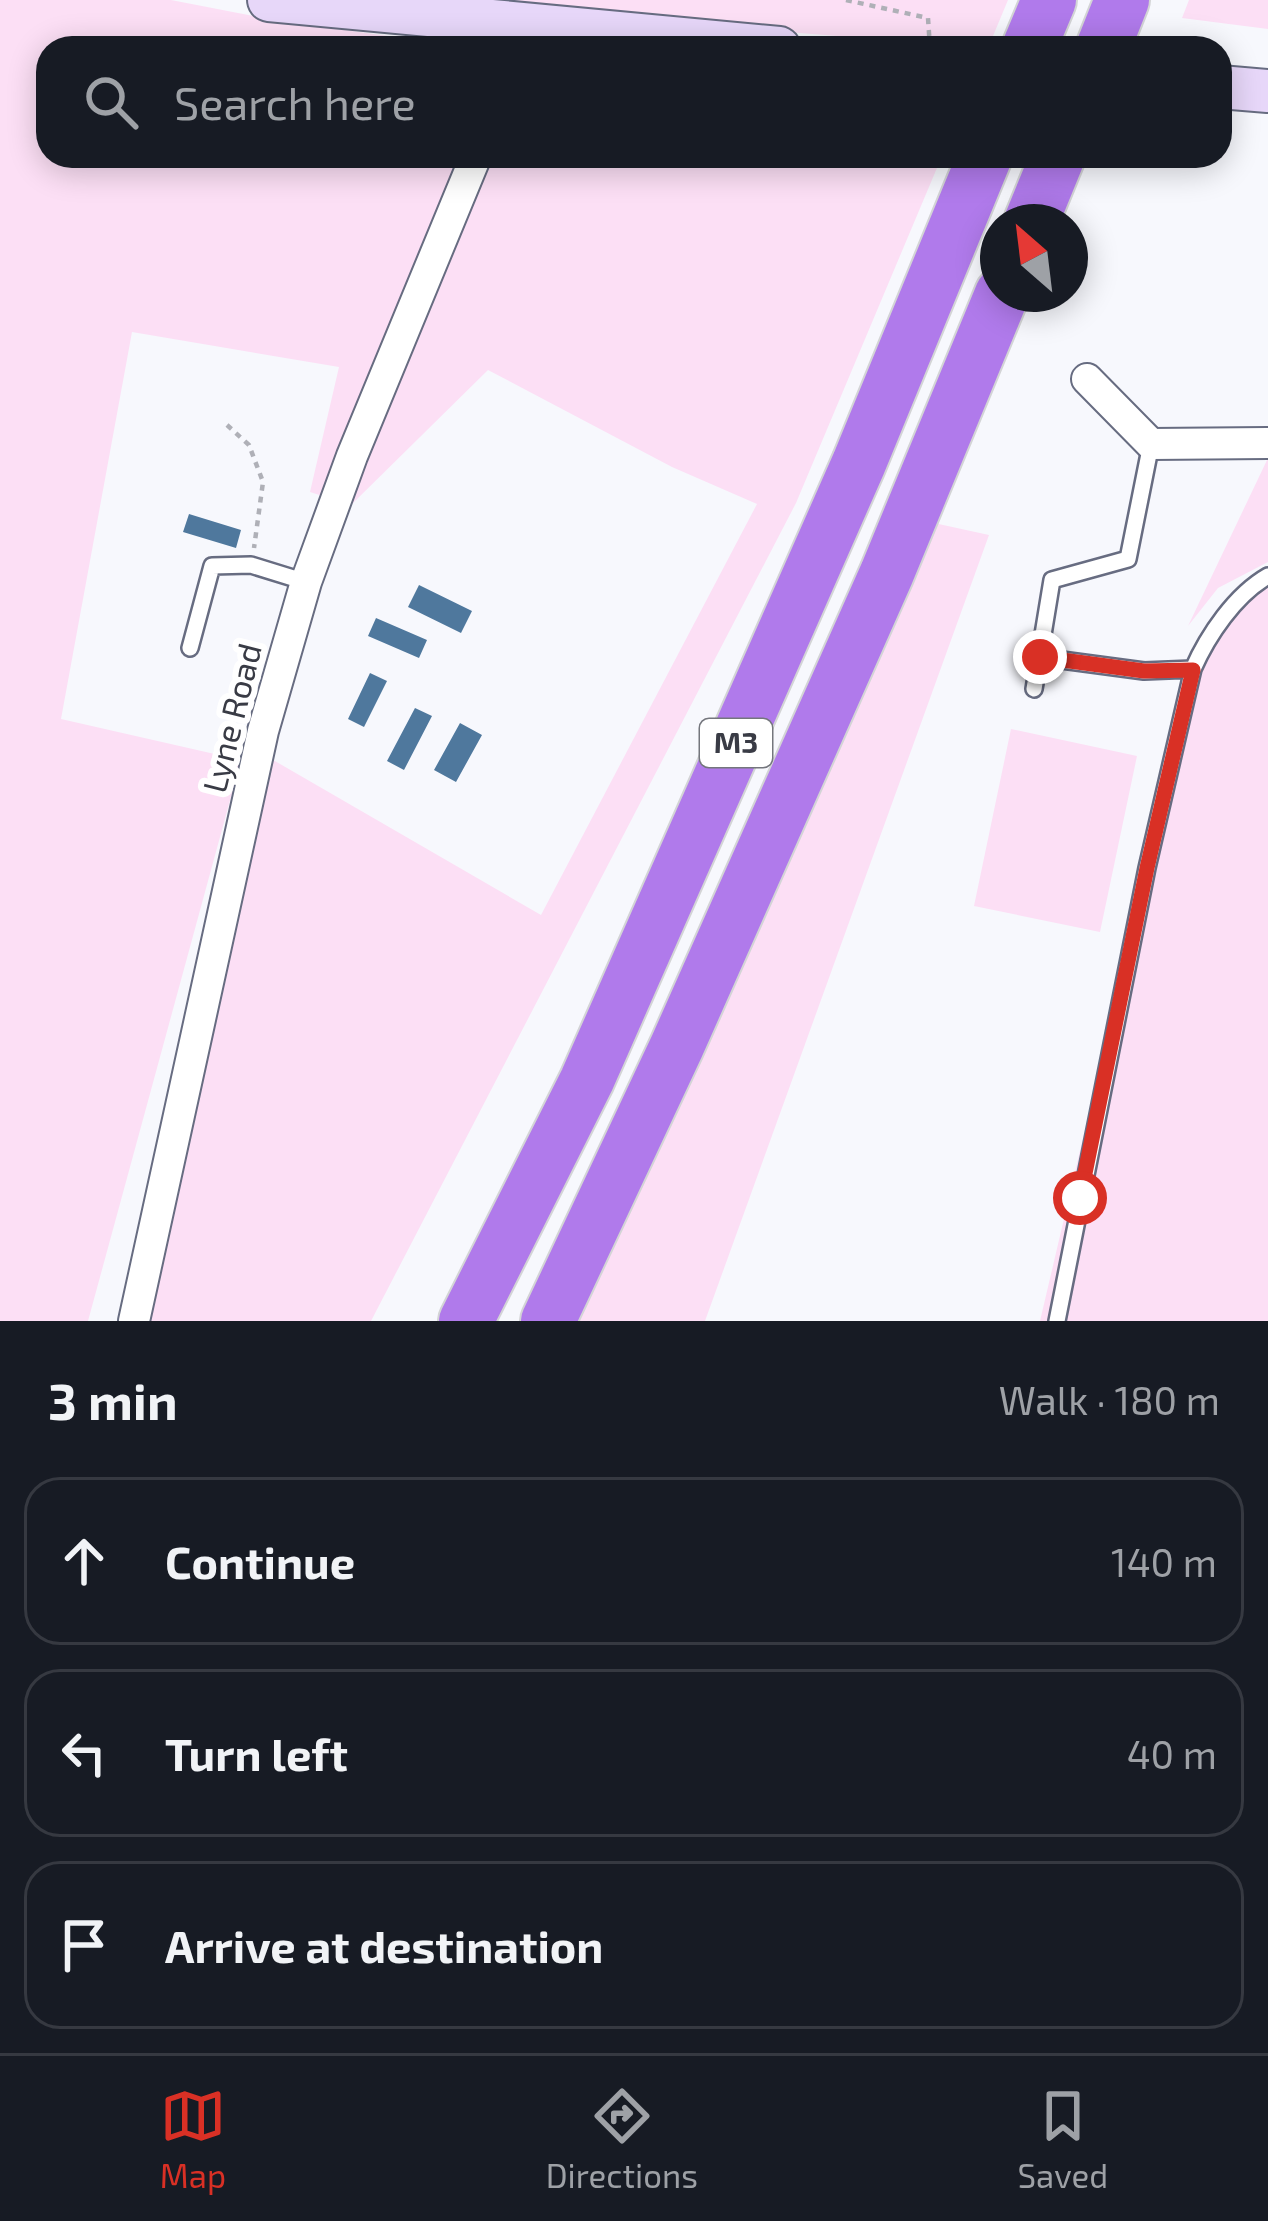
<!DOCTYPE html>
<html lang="en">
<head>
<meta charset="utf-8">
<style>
  body { margin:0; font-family:"Exo 2",sans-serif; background:#20242c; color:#f1f3f6 }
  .compass { position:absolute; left:980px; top:204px; width:108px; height:108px; border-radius:50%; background:#171b24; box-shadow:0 6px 30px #0003; rotate:332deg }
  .stop { position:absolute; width:36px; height:36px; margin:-27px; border:9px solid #d93025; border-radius:50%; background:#fff }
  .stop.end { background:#d93025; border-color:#fff; box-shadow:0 3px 12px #0008 }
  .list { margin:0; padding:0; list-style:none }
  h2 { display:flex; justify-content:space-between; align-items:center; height:156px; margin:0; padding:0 48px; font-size:51px }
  h2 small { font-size:39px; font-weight:400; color:#9ea1a6 }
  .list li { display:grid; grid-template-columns:78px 1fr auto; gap:36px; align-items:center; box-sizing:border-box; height:168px; margin:0 24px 24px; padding:0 24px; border:3px solid #363941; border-radius:36px }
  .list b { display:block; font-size:45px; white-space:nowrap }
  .list em { font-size:39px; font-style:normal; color:#9ea1a6 }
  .icon { flex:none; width:66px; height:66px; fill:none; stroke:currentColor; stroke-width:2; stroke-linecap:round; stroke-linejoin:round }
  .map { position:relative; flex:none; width:1268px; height:1321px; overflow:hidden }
  .search { position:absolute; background:#171b24; box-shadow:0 6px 30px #0003; left:36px; right:36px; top:36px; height:132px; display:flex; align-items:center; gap:30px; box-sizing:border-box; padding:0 42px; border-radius:36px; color:#9ea1a6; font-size:45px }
  .sheet { height:732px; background:#171b24 }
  nav { display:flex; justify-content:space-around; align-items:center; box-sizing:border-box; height:168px; border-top:3px solid #363941; background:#171b24; font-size:33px; color:#9ea1a6 }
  nav a { display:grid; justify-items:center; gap:6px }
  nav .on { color:#d93025 }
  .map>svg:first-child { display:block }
</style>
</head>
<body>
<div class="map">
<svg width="1268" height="1321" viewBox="0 0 1268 1321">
  <rect width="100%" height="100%" fill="#f7f8fd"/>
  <!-- green -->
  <path fill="#fcdff5" d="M0 0H171L279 21 475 48H48V156H942L796 503 371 1321H151L268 757 541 915 757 504 672 467 488 370 351 505 310 492 339 367 132 332 61 719 241 760 88 1321H0Z
    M482 0H1008L988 48 489 8Z
    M1189 0H1268V29L1182 18Z
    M1268 458V562L1218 588 1188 626Z
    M934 523 989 535 705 1321H576Z
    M1268 576V1321H1040L1193 669 1203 646Z
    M1011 729 1137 756 1100 932 974 906Z"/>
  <!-- building -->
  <path fill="#4f789d" d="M189 514 241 530 236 548 183 532Z
    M419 585 472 611 461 633 408 607Z
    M376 618 427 640 419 658 368 636Z
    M370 673 387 681 364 727 348 719Z
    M415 708 432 716 404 770 387 761Z
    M460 723 482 735 456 782 434 770Z"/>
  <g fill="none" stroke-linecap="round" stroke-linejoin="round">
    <!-- lane casing -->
    <g stroke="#676c81" stroke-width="20">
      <path id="lane" d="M190 648 212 566 251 565 306 582
        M1039 657 1144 671 1193 669
        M1034 689 1052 580 1128 559 1151 444
        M1057 1321 1147 868 1193 669C1208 635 1235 595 1268 576"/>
    </g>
    <!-- street casing -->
    <g stroke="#676c81" stroke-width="34">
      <path id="street" d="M1087 379 1151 444 1268 443
        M134 1321 263 731 306 582 352 456 476 156"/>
    </g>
    <!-- secondary casing -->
    <g stroke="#676c81" stroke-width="46">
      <path id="secondary" d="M269 0 779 48
        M1220 87 1268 91"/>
    </g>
    <!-- highway casing -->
    <g stroke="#d3d4d6" stroke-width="58">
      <path id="highway" d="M1029 48 1049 0
        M1103 48 1122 0
        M1031 222 1058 156
        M466 1321 587 1080 859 463 985 156
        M548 1321 677 1046 887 573 1002 294"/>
    </g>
    <!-- path -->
    <path stroke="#afb0b7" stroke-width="4.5" stroke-dasharray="6 6" stroke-linecap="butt" d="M846 0 928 18 930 48
      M227 425 249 445 263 482 254 548"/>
    <!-- lane -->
    <use href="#lane" stroke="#fff" stroke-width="15"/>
    <!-- street -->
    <use href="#street" stroke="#fff" stroke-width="30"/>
    <!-- secondary -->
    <use href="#secondary" stroke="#e7d7f9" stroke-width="42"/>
    <!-- highway -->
    <use href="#highway" stroke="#b07aeb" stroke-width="54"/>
  </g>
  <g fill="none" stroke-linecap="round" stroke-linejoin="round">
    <!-- route -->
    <path stroke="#d93025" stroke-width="15" d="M1040 657 1144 671 1193 670 1147 868 1080 1198"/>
  </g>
  <g text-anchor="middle" stroke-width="12" stroke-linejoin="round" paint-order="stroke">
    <!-- shield labels -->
    <rect fill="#fff" stroke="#74767d" stroke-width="3" x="700" y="719" width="72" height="48" rx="9"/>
    <g font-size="30" font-weight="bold" fill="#393b45">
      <text x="736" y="753">M3</text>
    </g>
    <!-- street labels -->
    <g font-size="33" fill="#393b45" stroke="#fff">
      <text transform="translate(232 718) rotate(-76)" y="12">Lyne Road</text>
    </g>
  </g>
</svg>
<svg class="compass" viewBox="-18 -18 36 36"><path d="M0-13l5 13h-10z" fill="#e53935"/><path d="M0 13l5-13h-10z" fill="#9ea1a6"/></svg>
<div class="stop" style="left:1080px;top:1198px"></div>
<div class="stop end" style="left:1040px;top:657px"></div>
<div class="search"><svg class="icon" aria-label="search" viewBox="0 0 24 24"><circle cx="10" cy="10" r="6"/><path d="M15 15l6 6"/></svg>Search here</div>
</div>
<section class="sheet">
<h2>3 min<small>Walk · 180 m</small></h2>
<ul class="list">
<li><svg class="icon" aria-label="ahead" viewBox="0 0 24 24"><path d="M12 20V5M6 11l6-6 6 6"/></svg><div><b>Continue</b></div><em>140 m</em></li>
<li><svg class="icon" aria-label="left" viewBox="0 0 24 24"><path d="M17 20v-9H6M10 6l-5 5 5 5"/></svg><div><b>Turn left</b></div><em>40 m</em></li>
<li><svg class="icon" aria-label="arrive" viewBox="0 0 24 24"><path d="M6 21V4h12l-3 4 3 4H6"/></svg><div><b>Arrive at destination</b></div></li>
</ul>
</section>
<nav>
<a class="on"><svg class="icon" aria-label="map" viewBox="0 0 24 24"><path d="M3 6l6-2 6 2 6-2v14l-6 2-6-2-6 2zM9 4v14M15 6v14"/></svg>Map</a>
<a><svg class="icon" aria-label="directions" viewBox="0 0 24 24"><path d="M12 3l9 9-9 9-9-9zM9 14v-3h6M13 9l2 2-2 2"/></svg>Directions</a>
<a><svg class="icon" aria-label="saved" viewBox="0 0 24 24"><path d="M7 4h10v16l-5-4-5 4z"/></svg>Saved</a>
</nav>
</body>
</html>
